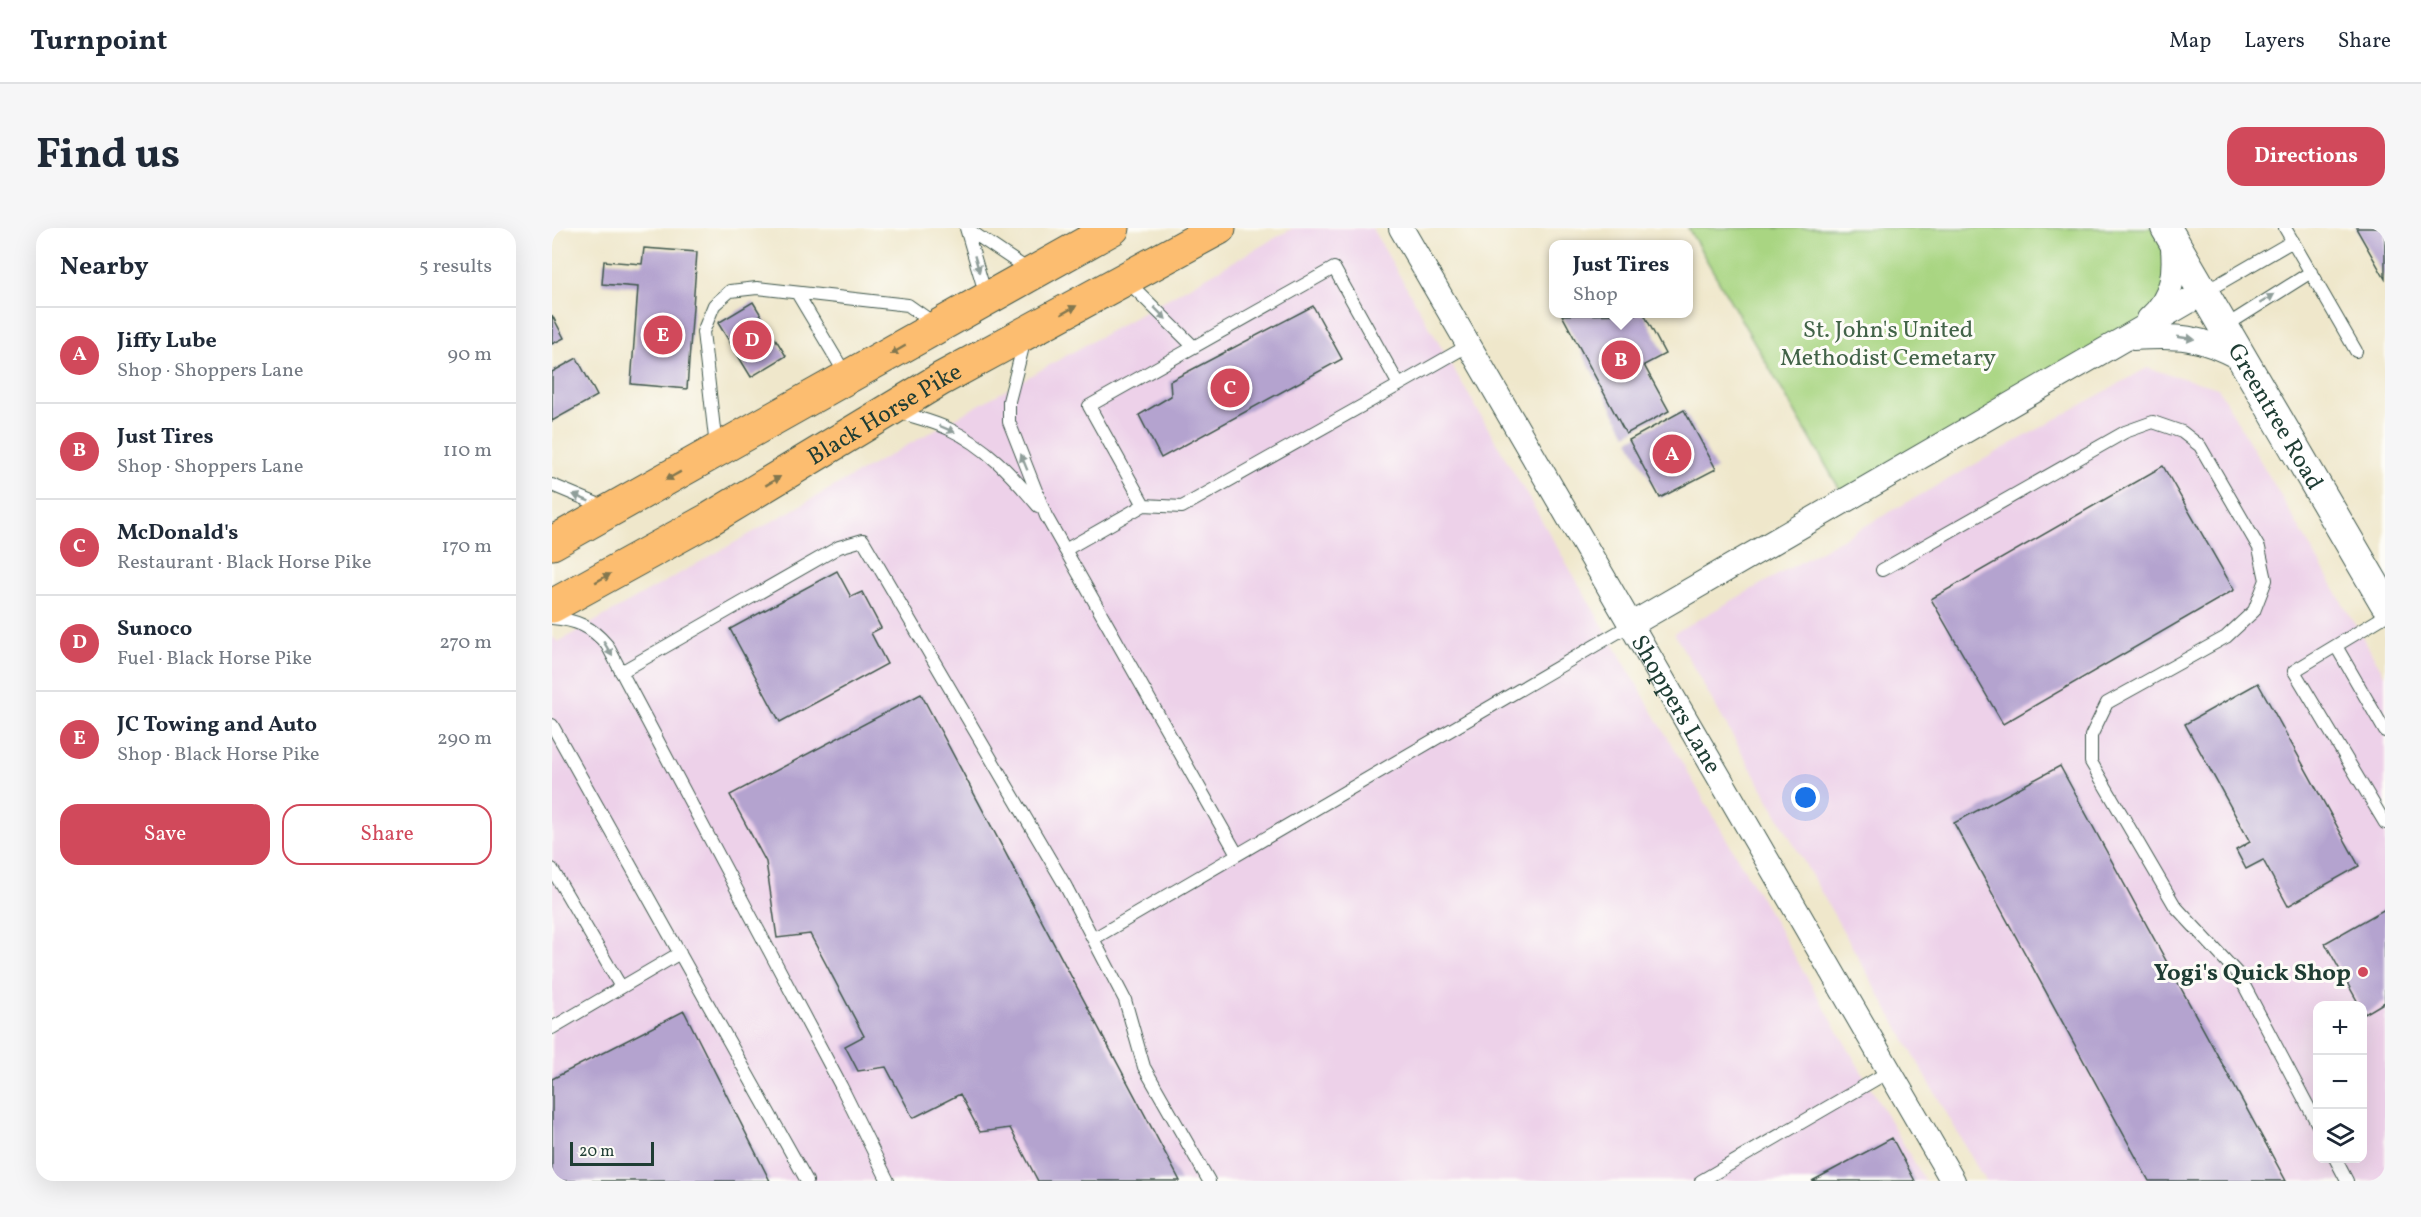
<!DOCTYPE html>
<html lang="en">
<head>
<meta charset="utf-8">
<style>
  body { margin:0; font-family:Vollkorn,serif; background:#f6f6f7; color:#1f2937 }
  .controls { position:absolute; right:18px; bottom:18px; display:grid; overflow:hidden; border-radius:12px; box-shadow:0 6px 24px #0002 }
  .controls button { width:54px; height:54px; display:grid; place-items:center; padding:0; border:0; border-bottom:2px solid #e0e1e3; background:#fff; color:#1f2937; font:30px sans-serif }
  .scale { position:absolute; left:18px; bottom:15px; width:84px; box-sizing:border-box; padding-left:6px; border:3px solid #1f3d34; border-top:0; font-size:16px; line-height:21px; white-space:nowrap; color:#1f3d34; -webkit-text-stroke:4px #fdfcf7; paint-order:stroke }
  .you { position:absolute; left:1254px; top:570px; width:21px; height:21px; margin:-15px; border:4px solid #fff; border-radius:50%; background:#1a73e8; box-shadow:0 0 0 9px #1a73e833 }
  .badge { display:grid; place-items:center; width:39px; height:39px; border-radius:50%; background:#d1495b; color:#fff; font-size:20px; font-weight:700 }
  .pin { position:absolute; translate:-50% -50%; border:3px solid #fff; box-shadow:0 2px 6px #0006 }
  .popup { position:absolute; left:997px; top:12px; width:144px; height:78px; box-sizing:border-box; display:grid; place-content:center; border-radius:12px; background:#fff; filter:drop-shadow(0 2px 4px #0005); font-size:20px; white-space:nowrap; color:#747a83 }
  .popup b { font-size:22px; color:#1f2937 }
  .popup::after { content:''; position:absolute; left:50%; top:100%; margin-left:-12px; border:12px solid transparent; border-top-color:#fff }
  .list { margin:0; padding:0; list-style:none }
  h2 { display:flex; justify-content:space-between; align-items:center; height:78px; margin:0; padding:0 24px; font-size:26px }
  h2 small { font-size:20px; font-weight:400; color:#747a83 }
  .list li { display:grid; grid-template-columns:39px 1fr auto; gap:18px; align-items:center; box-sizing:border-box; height:96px; padding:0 24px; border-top:2px solid #e0e1e3 }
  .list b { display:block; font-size:22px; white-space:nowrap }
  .list p { margin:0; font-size:20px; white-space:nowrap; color:#747a83 }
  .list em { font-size:20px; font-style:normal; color:#747a83 }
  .actions { display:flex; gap:12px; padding:18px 24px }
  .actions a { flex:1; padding:14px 0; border:2px solid #d1495b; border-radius:18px; text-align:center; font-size:21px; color:#d1495b }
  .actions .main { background:#d1495b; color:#fff }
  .icon { flex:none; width:33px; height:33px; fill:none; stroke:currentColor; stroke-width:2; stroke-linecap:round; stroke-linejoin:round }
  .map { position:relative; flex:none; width:1833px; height:953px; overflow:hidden; border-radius:18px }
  header { display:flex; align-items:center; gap:36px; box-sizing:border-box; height:84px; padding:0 30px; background:#fff; border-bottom:2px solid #e0e1e3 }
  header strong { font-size:28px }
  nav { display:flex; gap:33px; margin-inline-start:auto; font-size:21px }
  .intro { display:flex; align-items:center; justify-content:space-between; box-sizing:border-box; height:144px; padding:0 36px }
  h1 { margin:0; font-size:42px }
  .button { padding:15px 27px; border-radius:18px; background:#d1495b; color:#fff; font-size:21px; font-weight:700 }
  main { display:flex; gap:36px; padding:0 36px }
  aside { flex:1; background:#fff; border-radius:18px; box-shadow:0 6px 24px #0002 }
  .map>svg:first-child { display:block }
</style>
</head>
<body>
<header>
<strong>Turnpoint</strong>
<nav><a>Map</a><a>Layers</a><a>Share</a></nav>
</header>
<div class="intro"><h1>Find us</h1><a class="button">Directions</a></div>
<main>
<aside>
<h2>Nearby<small>5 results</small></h2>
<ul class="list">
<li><span class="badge">A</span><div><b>Jiffy Lube</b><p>Shop · Shoppers Lane</p></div><em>90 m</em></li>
<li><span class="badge">B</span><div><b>Just Tires</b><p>Shop · Shoppers Lane</p></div><em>110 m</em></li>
<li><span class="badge">C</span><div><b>McDonald's</b><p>Restaurant · Black Horse Pike</p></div><em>170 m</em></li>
<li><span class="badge">D</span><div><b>Sunoco</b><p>Fuel · Black Horse Pike</p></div><em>270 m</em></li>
<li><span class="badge">E</span><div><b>JC Towing and Auto</b><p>Shop · Black Horse Pike</p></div><em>290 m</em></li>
</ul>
<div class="actions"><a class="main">Save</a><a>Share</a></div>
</aside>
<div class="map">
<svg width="1833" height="953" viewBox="0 0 1833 953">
  <rect width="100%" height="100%" fill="#fdfcf7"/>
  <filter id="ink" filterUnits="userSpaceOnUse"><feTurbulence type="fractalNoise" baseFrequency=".0167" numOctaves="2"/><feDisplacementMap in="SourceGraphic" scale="12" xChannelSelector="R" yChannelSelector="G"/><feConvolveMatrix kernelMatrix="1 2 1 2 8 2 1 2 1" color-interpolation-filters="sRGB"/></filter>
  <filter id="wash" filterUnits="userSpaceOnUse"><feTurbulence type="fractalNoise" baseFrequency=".008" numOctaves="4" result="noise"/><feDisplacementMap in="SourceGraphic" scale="24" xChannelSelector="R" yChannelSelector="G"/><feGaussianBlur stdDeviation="1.35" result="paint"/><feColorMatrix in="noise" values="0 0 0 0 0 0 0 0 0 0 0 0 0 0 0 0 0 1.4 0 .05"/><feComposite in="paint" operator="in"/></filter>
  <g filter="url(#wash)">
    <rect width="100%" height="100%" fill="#efe7cb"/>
    <!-- built -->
    <path fill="#edd1e9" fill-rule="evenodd" d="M741 0H820L1373 953H0V408L6 414Z
      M1595 140 1666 160 1833 448V953H1433L1122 405ZM1766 778H1810V930H1766Z"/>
    <!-- green -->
    <path fill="#a9d582" stroke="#64895b" stroke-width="1.5" d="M1136 0H1614L1651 65 1294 272Z"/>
    <g id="blocks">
      <!-- building -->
      <path fill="#b4a3cf" d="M1804 0H1833V51Z
        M92 20 145 24 135 161 79 156 86 59 50 56 52 33 90 36Z
        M201 74 234 128 199 149 166 95Z
        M761 78 790 131 609 230 587 187 619 168 618 153Z
        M1092 86 1113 126 1092 137 1117 183 1074 206 1010 87Z
        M0 87 12 110 0 116Z
        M25 130 45 168 0 193V144Z
        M1132 182 1164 241 1108 270 1077 212Z
        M1611 238 1682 362 1451 496 1379 371Z
        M285 343 299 369 310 364 329 400 319 405 335 436 228 494 178 401Z
        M1706 455 1807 638 1736 678 1711 632 1694 641 1684 622 1698 614 1633 496Z
        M369 466 628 953H486L458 900 428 904 408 866 361 890 334 839 306 843 293 818 312 808 258 706 225 710 214 634 178 567Z
        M1508 538 1734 953H1597L1402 595Z
        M1833 681V774L1813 786 1810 778H1808L1773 715Z
        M132 783 218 953H0V851Z
        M1340 910 1363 953H1260Z"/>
    </g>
  </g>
  <g filter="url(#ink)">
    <use href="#blocks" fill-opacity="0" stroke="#3e564b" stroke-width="1.5"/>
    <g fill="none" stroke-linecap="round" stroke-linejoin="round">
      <!-- service casing -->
      <g stroke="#3e564b" stroke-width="14">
        <path id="service" d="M414 0 478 43
          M414 0 434 68
          M1733 0 1804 123
          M782 40 847 157 630 279 592 277 537 178Z
          M574 52 642 119
          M245 65 294 147
          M1651 65 1741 13
          M1672 99 1759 44
          M473 111 457 173V194L494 288 685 626
          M847 157 917 117
          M344 183C361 189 381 193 397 201 434 218 460 247 486 278
          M164 219 151 104 162 77 178 63 205 60 356 77 383 96
          M0 257 55 280
          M513 322 592 277
          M1330 342 1573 204 1601 194 1630 204 1648 218 1707 320 1714 352 1702 383 1674 409 1555 475 1539 508V534L1623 678 1686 746 1766 897
          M1833 388 1742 443 1833 595
          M0 390C24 392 39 398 55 417L289 858 336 953
          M1784 418 1833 503
          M69 444 287 319 311 312 513 657 573 772 592 839 657 953
          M0 497 255 953
          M0 641 69 759
          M541 711 1080 396
          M0 800 128 725
          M1783 930 1795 953
          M1149 953 1338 843"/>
      </g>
      <!-- minor casing -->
      <g stroke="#3e564b" stroke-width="26">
        <g id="minor">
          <path id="s1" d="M849 0 1401 953"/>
          <path d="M1597 91C1622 69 1624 42 1620 11"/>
          <path d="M1581 110C1626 107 1647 108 1688 130"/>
          <path d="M1080 396 1651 65"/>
        </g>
      </g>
      <!-- tertiary casing -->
      <g stroke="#3e564b" stroke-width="32">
        <g id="tertiary">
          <path id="s2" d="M1614 0 1833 375"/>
        </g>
      </g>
      <!-- trunk casing -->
      <g stroke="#3e564b" stroke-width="35">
        <g id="trunk">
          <path d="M0 315 561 0"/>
          <path id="s3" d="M0 378 156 292 389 151 667 0"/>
        </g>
      </g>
      <!-- service -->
      <use href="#service" stroke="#fff" stroke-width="12"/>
      <!-- minor -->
      <use href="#minor" stroke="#fff" stroke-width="24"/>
      <!-- tertiary -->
      <use href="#tertiary" stroke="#fff" stroke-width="30"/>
      <!-- trunk -->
      <use href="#trunk" stroke="#fcbd6f" stroke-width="33"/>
    </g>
    <!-- one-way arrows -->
    <defs><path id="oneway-solid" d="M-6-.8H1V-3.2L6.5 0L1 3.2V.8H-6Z" transform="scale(1.5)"/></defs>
    <g fill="#8f9e9a">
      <use href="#oneway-solid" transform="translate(425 36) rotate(73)"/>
      <use href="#oneway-solid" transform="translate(1715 71) rotate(-32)"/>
      <use href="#oneway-solid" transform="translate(608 85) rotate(45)"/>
      <use href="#oneway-solid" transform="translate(1634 110) rotate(8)"/>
      <use href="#oneway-solid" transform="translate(395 201) rotate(23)"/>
      <use href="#oneway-solid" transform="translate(472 234) rotate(-112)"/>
      <use href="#oneway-solid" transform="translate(29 270) rotate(-158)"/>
      <use href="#oneway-solid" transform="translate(56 421) rotate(59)"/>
    </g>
    <g fill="#82774f">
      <use href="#oneway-solid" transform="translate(517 82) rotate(-29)"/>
      <use href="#oneway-solid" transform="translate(346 122) rotate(150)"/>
      <use href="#oneway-solid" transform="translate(121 248) rotate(151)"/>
      <use href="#oneway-solid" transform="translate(221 253) rotate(-31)"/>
      <use href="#oneway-solid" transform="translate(51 350) rotate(-29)"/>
    </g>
  </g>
  <!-- markers -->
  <circle fill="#d1495b" stroke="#fdfcf7" stroke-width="2" cx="1811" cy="744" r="6"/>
  <g text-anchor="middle" stroke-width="6" stroke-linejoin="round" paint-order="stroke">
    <!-- park labels -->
    <g font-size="24" fill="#426348" stroke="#fdfcf7">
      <text x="1336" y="109">St. John's United<tspan x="1336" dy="28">Methodist Cemetary</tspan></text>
    </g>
    <!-- street labels -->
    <g font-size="24" fill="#1f3d34" stroke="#fdfcf7">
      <text dy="8" stroke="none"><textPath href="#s3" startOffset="384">Black Horse Pike</textPath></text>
      <text dy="8" stroke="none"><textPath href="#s2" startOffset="218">Greentree Road</textPath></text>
      <text dy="8" stroke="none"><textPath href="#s1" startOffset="550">Shoppers Lane</textPath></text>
    </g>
    <!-- poi labels -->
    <g font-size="24" font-weight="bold" fill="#1f3d34" stroke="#fdfcf7" text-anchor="end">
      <text x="1799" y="752">Yogi's Quick Shop</text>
    </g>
  </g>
</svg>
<div class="controls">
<button>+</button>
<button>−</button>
<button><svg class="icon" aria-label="layers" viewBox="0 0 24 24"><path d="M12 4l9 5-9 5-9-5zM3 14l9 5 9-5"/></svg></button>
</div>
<div class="scale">20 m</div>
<div class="you"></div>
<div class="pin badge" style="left:1120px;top:226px">A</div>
<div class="pin badge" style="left:1069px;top:132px">B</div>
<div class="popup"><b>Just Tires</b>Shop</div>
<div class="pin badge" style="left:678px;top:160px">C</div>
<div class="pin badge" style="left:200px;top:112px">D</div>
<div class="pin badge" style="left:111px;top:107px">E</div>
</div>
</main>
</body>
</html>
